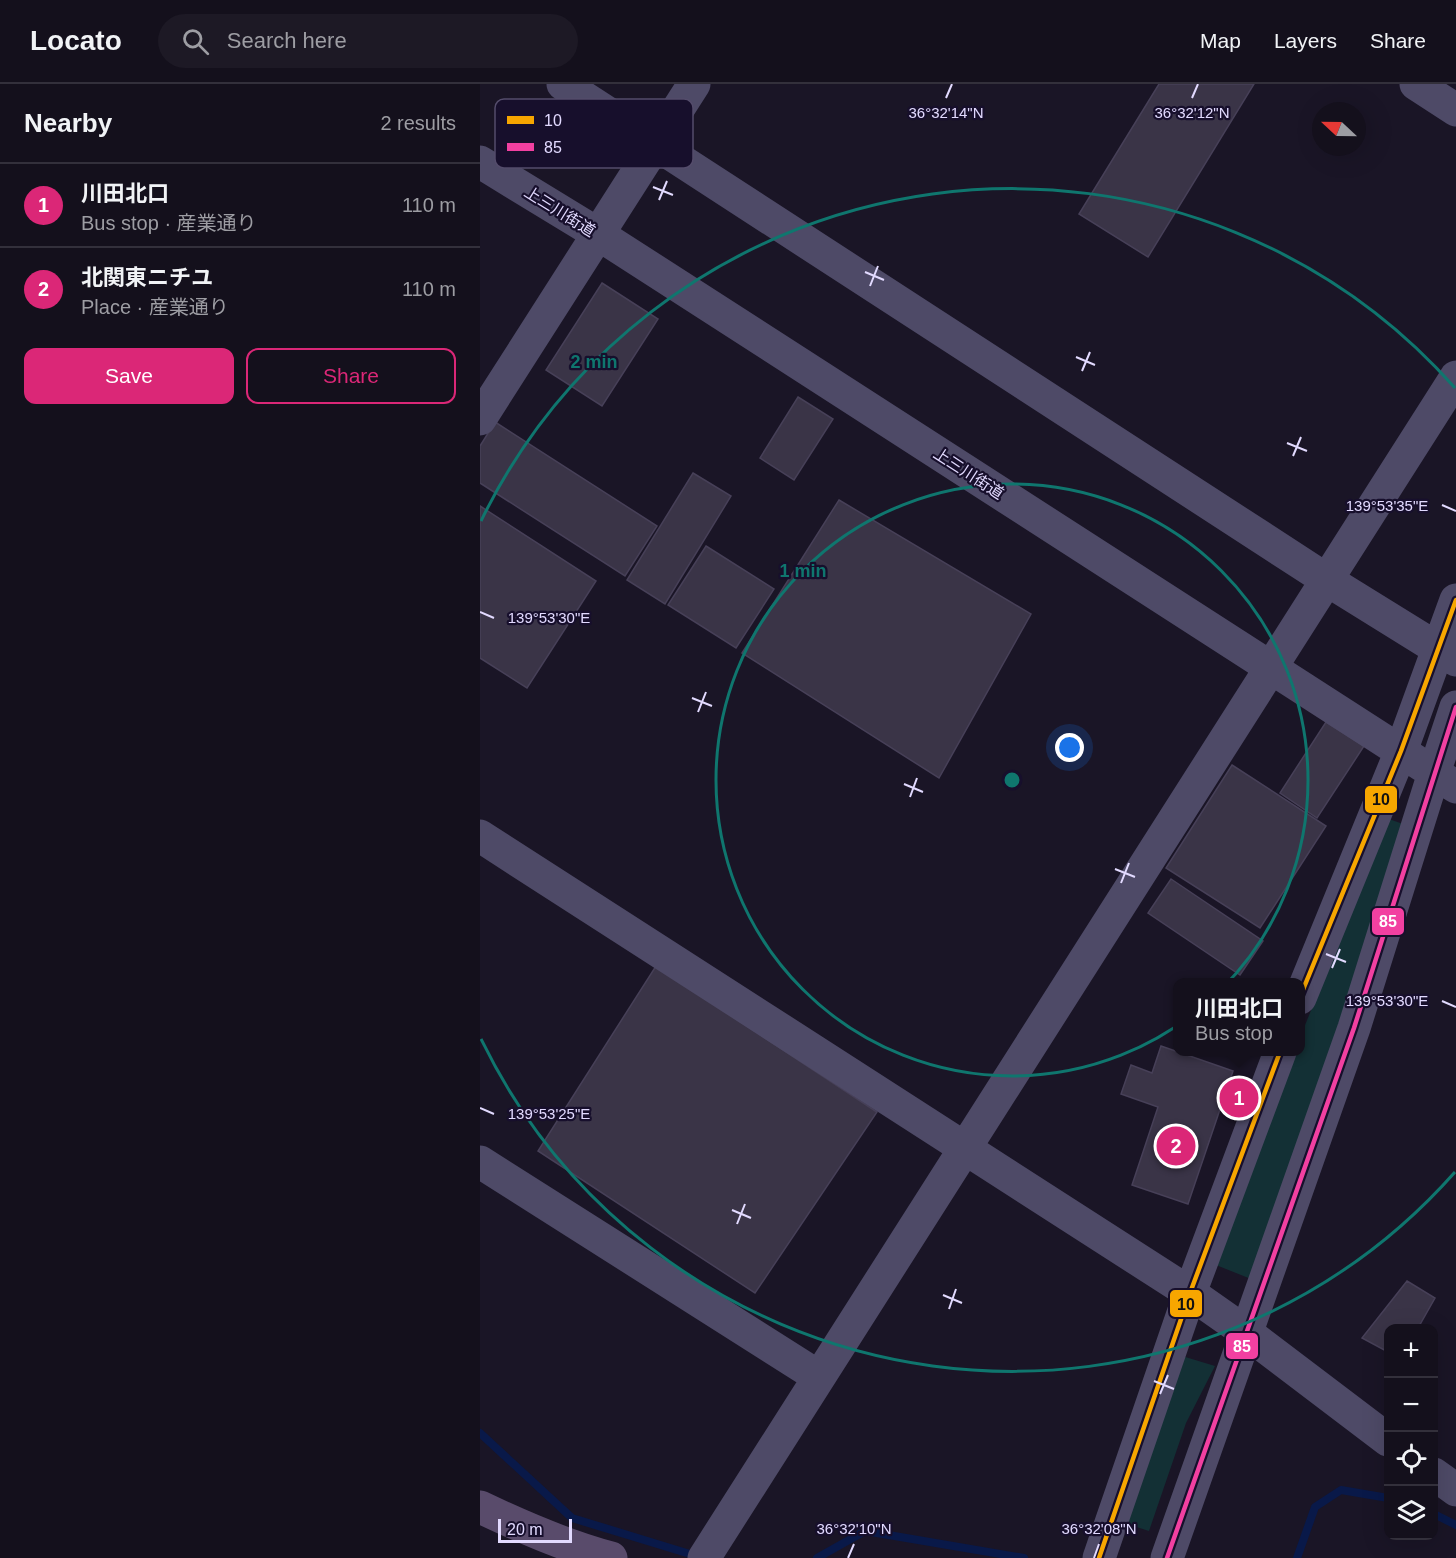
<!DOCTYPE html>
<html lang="en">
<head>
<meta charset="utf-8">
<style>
  body { margin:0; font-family:Helvetica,"Noto Sans JP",sans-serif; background:#1d1925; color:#f1f3f6 }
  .controls { position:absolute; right:18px; bottom:18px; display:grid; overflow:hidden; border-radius:12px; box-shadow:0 6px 24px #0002 }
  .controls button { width:54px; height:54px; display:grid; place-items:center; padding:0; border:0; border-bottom:2px solid #33303b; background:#14101c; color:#f1f3f6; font:30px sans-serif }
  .compass { position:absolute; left:832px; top:18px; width:54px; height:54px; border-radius:50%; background:#14101c; box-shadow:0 6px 24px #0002; rotate:292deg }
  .scale { position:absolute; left:18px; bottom:15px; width:74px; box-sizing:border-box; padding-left:6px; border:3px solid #e2daff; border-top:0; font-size:16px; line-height:21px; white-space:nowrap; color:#e2daff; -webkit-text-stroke:4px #170f2c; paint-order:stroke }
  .you { position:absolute; left:590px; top:664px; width:21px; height:21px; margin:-15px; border:4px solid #fff; border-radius:50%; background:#1a73e8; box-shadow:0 0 0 9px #1a73e833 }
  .badge { display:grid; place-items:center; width:39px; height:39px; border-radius:50%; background:#db2777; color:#fff; font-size:20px; font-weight:700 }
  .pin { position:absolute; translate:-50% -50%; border:3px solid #fff; box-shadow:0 2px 6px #0006 }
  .popup { position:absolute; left:693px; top:894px; width:132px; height:78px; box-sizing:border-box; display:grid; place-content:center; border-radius:12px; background:#14101c; filter:drop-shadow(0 2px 4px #0005); font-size:20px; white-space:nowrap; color:#9d9da3 }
  .popup b { font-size:22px; color:#f1f3f6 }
  .popup::after { content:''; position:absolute; left:50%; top:100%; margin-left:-12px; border:12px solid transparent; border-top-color:#14101c }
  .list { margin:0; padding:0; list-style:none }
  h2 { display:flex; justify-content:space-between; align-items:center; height:78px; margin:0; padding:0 24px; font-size:26px }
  h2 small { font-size:20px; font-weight:400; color:#9d9da3 }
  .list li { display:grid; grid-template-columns:39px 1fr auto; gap:18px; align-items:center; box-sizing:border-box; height:84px; padding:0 24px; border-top:2px solid #33303b }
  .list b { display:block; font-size:22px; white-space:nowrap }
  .list p { margin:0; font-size:20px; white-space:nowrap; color:#9d9da3 }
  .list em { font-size:20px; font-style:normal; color:#9d9da3 }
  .actions { display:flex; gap:12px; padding:18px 24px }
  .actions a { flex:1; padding:14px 0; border:2px solid #db2777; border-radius:12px; text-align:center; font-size:21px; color:#db2777 }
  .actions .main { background:#db2777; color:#fff }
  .icon { flex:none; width:33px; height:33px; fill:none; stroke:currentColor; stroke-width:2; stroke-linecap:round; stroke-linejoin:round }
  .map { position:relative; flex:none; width:976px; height:1474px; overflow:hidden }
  header { display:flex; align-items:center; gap:36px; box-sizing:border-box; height:84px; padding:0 30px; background:#14101c; border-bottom:2px solid #33303b }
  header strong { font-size:28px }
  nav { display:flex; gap:33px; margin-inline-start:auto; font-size:21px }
  .search { width:420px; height:54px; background:#1d1925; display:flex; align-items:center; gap:15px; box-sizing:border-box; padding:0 21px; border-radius:33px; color:#9d9da3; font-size:22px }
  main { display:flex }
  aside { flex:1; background:#14101c }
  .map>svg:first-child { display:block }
</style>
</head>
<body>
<header>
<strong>Locato</strong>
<div class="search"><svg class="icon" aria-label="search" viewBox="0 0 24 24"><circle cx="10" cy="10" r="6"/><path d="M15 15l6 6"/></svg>Search here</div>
<nav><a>Map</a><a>Layers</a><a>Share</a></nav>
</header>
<main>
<aside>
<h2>Nearby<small>2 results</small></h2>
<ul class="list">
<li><span class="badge">1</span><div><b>川田北口</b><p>Bus stop · 産業通り</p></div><em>110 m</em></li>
<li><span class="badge">2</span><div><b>北関東ニチユ</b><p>Place · 産業通り</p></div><em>110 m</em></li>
</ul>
<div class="actions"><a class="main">Save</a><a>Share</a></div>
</aside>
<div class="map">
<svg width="976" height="1474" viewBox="0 0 976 1474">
  <rect width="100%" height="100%" fill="#1a1526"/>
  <!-- green -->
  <path fill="#133035" d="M909 735 923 740 849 978 771 1195 736 1181 814 968H820L821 951Z
    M702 1272 735 1282 706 1339 669 1447 644 1439Z"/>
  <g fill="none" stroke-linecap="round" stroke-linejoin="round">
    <!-- stream -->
    <path stroke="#091949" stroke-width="8" d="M0 1349 92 1434 210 1470
      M954 1430 976 1441
      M337 1474 385 1447 544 1474
      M817 1474 835 1423 861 1406 908 1414"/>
  </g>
  <!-- building -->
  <path fill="#3a3447" stroke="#474058" stroke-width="1.5" d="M679 0H774L668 173 599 130Z
    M122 199 178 235 122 322 66 286Z
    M318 313 353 335 314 396 280 374Z
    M15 338 177 442 145 492 0 399V362Z
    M213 389 251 412 185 520 147 496Z
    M359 416 551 530 459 694 262 569Z
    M0 422 116 497 47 604 0 574Z
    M226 462 294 505 256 564 188 521Z
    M846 638 884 662 837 734 800 709Z
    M752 681 846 742 780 844 686 784Z
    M691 795 783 857 760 891 668 829Z
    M176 882 397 1028 275 1209 58 1067Z
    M681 962 753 987 708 1120 652 1101 678 1023 641 1010 651 981 672 989Z
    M927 1197 955 1214 938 1244H908V1268L882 1254Z"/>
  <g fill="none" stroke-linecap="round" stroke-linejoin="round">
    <!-- minor -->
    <path stroke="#4e4a67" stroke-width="33" d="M83 0 847 496 976 576
      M936 0 976 26
      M0 78 118 150 976 703
      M0 335 214 0
      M0 752 710 1209 767 1249 908 1356
      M820 914 921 667 976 516
      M0 1078 339 1293
      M954 1390 976 1406
      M224 1474 976 293
      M619 1474 710 1209 800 968
      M687 1474 874 944 954 689 976 623"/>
    <!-- major -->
    <path stroke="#594b6b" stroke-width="33" d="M0 1423C42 1443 85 1462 131 1474"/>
    <!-- bus-1 casing -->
    <g stroke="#170f2c" stroke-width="9">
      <path id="bus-1" d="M820 913 921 667 976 516
        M619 1474 710 1209 800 968"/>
    </g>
    <!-- bus-2 casing -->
    <g stroke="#170f2c" stroke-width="9">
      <path id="bus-2" d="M687 1474 874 944 976 623"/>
    </g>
    <!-- bus-1 -->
    <use href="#bus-1" stroke="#f7a600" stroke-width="4.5"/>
    <!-- bus-2 -->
    <use href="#bus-2" stroke="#f240a1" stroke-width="4.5"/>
  </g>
  <!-- ticks -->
  <path fill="none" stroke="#e2daff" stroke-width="2" d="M466 14 472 0M712 14 718 0M173 103 193 111M179 116 187 97M385 188 404 196M390 202 398 182M596 273 615 281M602 287 610 268M807 359 827 367M813 372 821 353M962 421 976 427M0 528 14 534M212 614 232 622M218 628 226 608M424 700 443 708M430 713 437 694M635 785 655 793M641 799 649 779M846 870 866 878M852 884 860 865M962 917 976 923M0 1024 14 1030M252 1126 271 1134M257 1140 265 1120M463 1211 482 1219M469 1225 476 1205M674 1297 694 1305M680 1310 688 1291M368 1474 374 1460M614 1474 619 1460"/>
  <!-- distance rings -->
  <g fill="none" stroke="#0f766e" stroke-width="3">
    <circle cx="532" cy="696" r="296"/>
    <path d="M975 1088A591 591 0 0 1 1 955M1 437A591 591 0 0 1 975 304"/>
  </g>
  <g text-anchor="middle" stroke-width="4.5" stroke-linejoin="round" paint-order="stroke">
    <!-- street labels -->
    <g font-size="16" fill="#e2daff" stroke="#170f2c">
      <text transform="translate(80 127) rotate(32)" y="6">上三川街道</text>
      <text transform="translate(489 389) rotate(33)" y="6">上三川街道</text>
    </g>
  </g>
  <!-- legend -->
  <rect x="15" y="15" width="198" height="69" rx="9" fill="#170f2c" stroke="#544c6b" stroke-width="1.5"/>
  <rect x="27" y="32" width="27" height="8" fill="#f7a600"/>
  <rect x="27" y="59" width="27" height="8" fill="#f240a1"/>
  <g font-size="16" fill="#e2daff">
    <text x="64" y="42">10</text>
    <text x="64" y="69">85</text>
  </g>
  <g font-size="15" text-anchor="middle" fill="#e2daff" stroke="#170f2c" stroke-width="4.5" stroke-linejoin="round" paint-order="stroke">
    <text x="712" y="34">36°32'12"N</text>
    <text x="466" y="34">36°32'14"N</text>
    <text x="907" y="427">139°53'35"E</text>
    <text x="69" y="539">139°53'30"E</text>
    <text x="907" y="922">139°53'30"E</text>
    <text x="69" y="1035">139°53'25"E</text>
    <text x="374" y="1450">36°32'10"N</text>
    <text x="619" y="1450">36°32'08"N</text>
  </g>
  <circle cx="532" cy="696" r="9" fill="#0f766e" stroke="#170f2c" stroke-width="3"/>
  <g font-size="18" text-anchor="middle" font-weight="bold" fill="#0f766e" stroke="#170f2c" stroke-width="4.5" stroke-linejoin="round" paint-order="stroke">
    <text x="114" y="284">2 min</text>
    <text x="323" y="493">1 min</text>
  </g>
  <g stroke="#170f2c" stroke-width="2">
    <rect x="884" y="701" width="34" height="29" rx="6" fill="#f7a600"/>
    <rect x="891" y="823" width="34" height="29" rx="6" fill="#f240a1"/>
    <rect x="689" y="1205" width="34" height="29" rx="6" fill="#f7a600"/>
    <rect x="745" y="1248" width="34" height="28" rx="6" fill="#f240a1"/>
  </g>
  <g font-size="16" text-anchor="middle" font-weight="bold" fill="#fff">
    <text x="908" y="843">85</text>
    <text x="762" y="1268">85</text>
  </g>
  <g font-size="16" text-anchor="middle" font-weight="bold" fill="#111">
    <text x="901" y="721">10</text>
    <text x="706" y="1226">10</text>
  </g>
</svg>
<div class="controls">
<button>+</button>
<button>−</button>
<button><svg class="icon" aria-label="locate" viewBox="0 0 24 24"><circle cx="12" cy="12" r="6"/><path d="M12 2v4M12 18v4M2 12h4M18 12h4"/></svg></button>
<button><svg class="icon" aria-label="layers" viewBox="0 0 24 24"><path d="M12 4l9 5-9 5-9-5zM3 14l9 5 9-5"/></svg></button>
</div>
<svg class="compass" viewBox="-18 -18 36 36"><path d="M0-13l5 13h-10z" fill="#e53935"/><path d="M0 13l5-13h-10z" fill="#9d9da3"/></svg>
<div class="scale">20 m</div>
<div class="you"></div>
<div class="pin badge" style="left:759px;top:1014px">1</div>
<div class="popup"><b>川田北口</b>Bus stop</div>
<div class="pin badge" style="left:696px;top:1062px">2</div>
</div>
</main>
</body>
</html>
